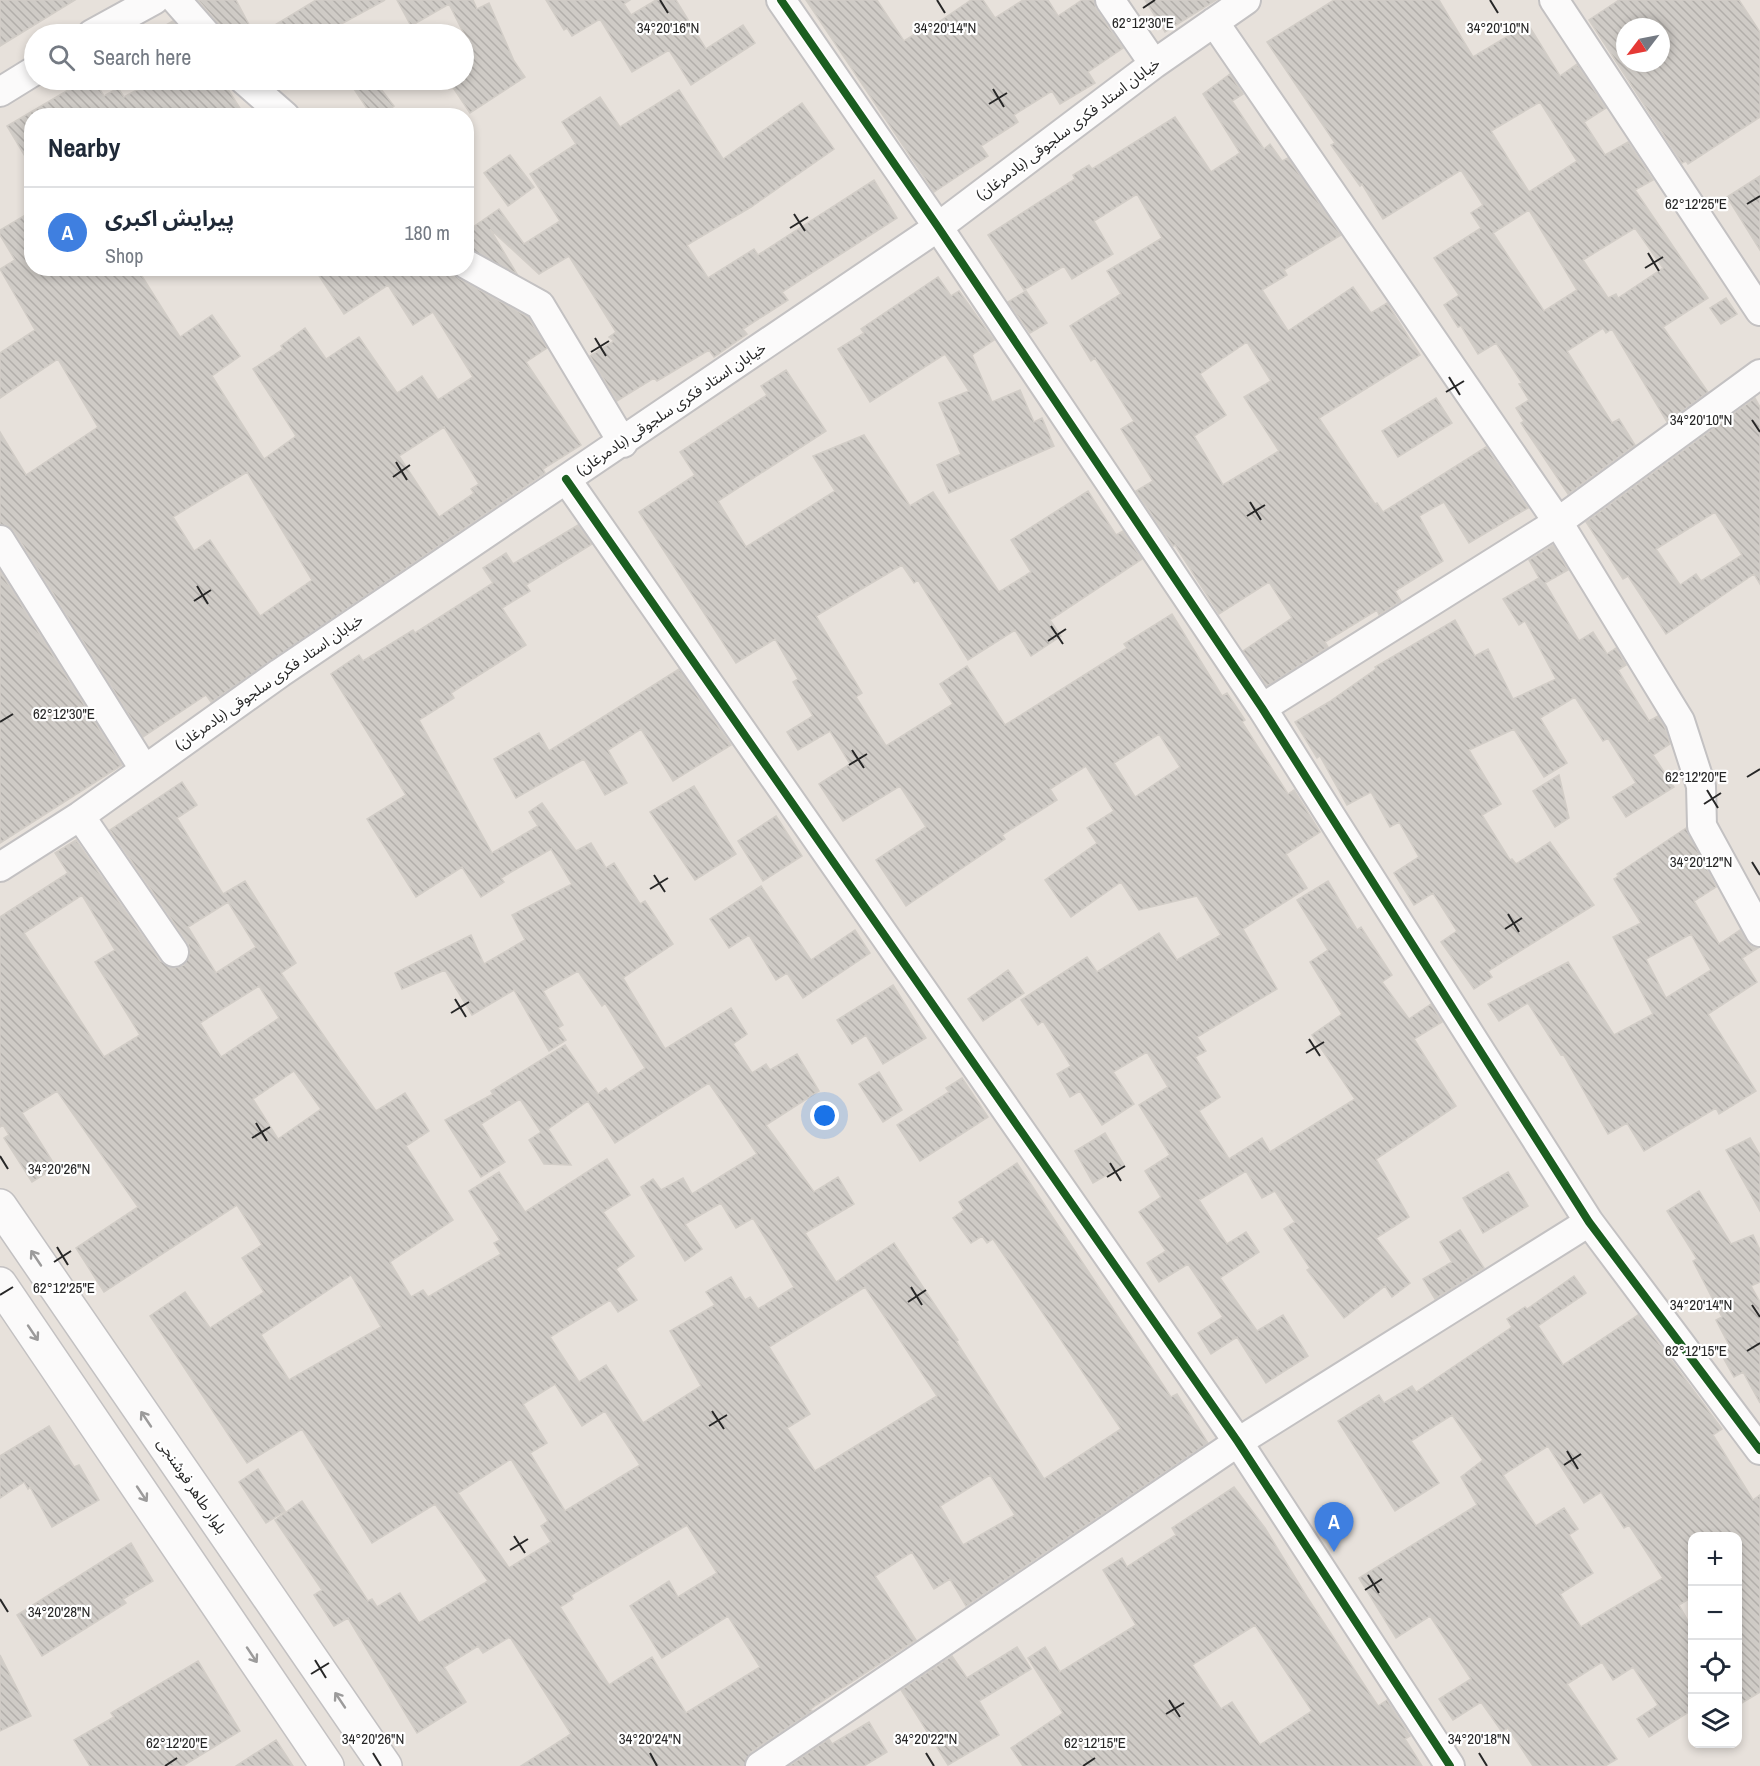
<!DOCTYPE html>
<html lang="en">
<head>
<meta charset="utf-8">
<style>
  body { margin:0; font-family:"Archivo Narrow","Noto Sans Arabic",sans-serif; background:#f6f6f7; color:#1f2937 }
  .controls { position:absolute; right:18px; bottom:18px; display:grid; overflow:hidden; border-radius:12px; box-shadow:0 3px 9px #0003 }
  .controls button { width:54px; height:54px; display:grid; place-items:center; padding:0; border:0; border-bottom:2px solid #e0e1e3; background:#fff; color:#1f2937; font:30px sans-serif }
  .compass { position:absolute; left:1616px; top:18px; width:54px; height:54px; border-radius:50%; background:#fff; box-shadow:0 3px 9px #0003; rotate:238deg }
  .you { position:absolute; left:825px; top:1116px; width:21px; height:21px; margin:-15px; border:4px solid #fff; border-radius:50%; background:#1a73e8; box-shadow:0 0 0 9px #1a73e833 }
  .badge { display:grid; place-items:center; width:39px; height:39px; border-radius:50%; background:#b45309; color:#fff; font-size:20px; font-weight:700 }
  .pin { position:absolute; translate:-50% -50px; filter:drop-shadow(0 2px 3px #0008) }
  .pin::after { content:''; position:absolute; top:32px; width:21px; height:18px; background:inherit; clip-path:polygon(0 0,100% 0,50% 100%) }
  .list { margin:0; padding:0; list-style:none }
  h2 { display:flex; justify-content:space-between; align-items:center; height:78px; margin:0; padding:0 24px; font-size:26px }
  h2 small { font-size:20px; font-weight:400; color:#747a83 }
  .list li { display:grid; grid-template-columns:39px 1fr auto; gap:18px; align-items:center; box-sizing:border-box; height:90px; padding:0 24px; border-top:2px solid #e0e1e3 }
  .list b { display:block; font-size:22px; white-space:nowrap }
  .list p { margin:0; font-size:20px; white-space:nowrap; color:#747a83 }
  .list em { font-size:20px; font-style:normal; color:#747a83 }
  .icon { flex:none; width:33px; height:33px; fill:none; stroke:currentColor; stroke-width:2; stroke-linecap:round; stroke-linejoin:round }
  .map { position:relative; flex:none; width:1760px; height:1766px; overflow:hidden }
  .search { position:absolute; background:#fff; box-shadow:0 3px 9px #0003; left:24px; top:24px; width:450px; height:66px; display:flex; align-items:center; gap:15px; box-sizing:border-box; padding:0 21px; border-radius:33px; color:#747a83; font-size:22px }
  .panel { position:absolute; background:#fff; box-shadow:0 3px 9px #0003; left:24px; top:108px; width:450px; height:168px; border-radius:24px }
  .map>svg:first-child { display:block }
</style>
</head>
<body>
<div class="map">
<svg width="1760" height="1766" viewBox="0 0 1760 1766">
  <defs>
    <pattern id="building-back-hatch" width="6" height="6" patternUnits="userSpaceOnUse" patternTransform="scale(1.5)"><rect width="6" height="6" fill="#cfcbc6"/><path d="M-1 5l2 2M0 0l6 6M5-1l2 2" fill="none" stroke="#b2aeaa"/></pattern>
  </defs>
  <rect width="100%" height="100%" fill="#e7e1db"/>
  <!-- building -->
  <path fill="url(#building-back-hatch)" stroke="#d2cdc7" stroke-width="1.5" fill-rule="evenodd" d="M0 0H75L0 46Z
    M198 0H236L254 34H222L218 23Z
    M316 0H385L323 34H260Z
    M397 0H473L477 9 489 3 514 61 525 77 470 113 448 80H464V34L449 4 411 26Z
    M546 0H630L624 4 631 15 656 0H676L706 49 743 25 755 43 691 85 669 50 632 72 600 19 572 36 567 28 564 30Z
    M806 0H877L904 41 923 29 924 32 971 0H983L995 18 1023 0H1048L1058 16 1082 0H1094L1096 9 1123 48 1088 72 1095 83 1060 104 1052 91 1014 115 1018 122 981 146 988 156 934 192Z
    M1145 0H1216L1165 32Z
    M1334 0H1439L1473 57 1528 24 1560 76 1577 64 1606 108 1584 122 1605 155 1628 142 1653 180 1635 190 1708 298 1663 327 1708 392 1667 422 1612 329 1606 333 1603 328 1567 351 1612 423 1619 419 1635 445 1568 494 1521 423 1524 421 1516 408 1529 400 1519 384 1522 383 1496 343 1478 354 1461 326 1458 327 1444 305 1459 295 1434 258 1481 228 1471 213 1483 205 1461 170 1383 219 1362 184 1360 186 1331 145 1335 143 1267 42ZM1540 102 1577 161 1529 192 1491 131ZM1529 210 1577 290 1544 311 1493 233ZM1635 228 1663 268 1618 298 1616 294 1608 298 1583 260Z
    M1619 0H1739L1760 32V117L1688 164 1686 161 1682 163 1589 20ZM1625 27H1661V63H1625Z
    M173 21 184 34H150Z
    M1230 74 1243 94 1232 101 1264 149 1270 144 1282 161 1288 158 1341 235 1284 270 1287 275 1262 290 1288 331 1353 287 1371 313 1387 303 1420 355 1319 418 1375 504 1377 503 1383 512 1486 447 1528 508 1469 543 1444 502 1419 516 1443 561 1395 591 1401 601 1379 615 1377 610 1325 642 1328 647 1267 686 1243 651 1292 618 1269 582 1219 614 1175 545 1173 546 1136 491 1153 481 1121 429 1134 421 1095 358 1091 361 1070 326 1121 294 1107 271 1162 238 1137 194 1094 221 1113 254 1072 279 1064 266 1024 290 988 235 1075 179 1073 175 1089 165 1092 169 1175 117 1211 172 1240 153 1203 94ZM1247 342 1271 381 1244 397 1279 451 1223 485 1194 436 1226 415 1200 374Z
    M65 80H94L104 96 118 88 124 97 155 80H222L245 116H32V168L7 126 70 89Z
    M348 80H374L394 106 381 116H372Z
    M679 90 723 159 802 103 834 149 751 207 687 245 708 278 754 249 758 255 874 180 897 218 782 292 788 300 743 329 747 334 714 357 709 350 657 381 654 378 617 401 590 356 614 341 609 337 616 332 569 256 539 274 490 229 517 274 466 248V232L499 209 524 244 560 221 530 174 576 144 562 122 600 97 620 127Z
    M510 155 534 187 508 206 484 173Z
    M1760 176V250L1727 197Z
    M32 211V268H137L180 337 212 315 240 356 212 376 264 459 296 436 253 369 283 349 281 346 305 328 326 359 359 337 397 393 422 376 438 400 473 377 433 312 413 325 388 285 344 314 314 268H451L458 278 528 317 547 348 526 362 581 445 543 469 545 473 211 702 206 695 143 737 14 531 0 524V432L26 475 98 427 58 359 0 398V353L35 330 0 269 15 260 0 235V230ZM444 427 479 484 471 489 474 493 439 517 399 456ZM247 472 312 580 260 616 210 540 194 551 173 517Z
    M938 277 951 296 959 291 994 340 972 355 992 402 1020 390 1034 422 1042 418 1054 446 949 493 937 465 961 454 939 403 969 391 945 354 870 402 838 349 864 333 861 329Z
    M1026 291 1047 323 1030 333 1008 302Z
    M1726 298 1737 314 1721 324 1710 308Z
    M786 370 826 431 718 501 746 547 835 491 813 456 864 435 910 506 933 492 999 592 1031 572 1011 540 1088 491 1116 535 1123 531 1142 559 1050 620 1061 636 1031 656 1015 630 968 660 918 580 914 583 902 565 816 616 862 693 856 697 886 746 953 704 940 684 967 666 1005 725 1127 648 1124 644 1172 614 1222 696 1227 693 1245 720 1242 722 1288 794 1294 790 1320 832 1286 854 1307 888 1243 929 1277 989 1197 1037 1206 1051 1195 1057 1220 1097 1199 1111 1229 1159 1262 1138 1270 1152 1355 1099 1312 1035 1342 1014 1310 962 1328 950 1297 900 1328 881 1357 930 1361 927 1392 975 1382 982 1409 1019 1431 1004 1442 1022 1414 1039 1456 1106 1376 1159 1409 1217 1376 1238 1410 1283 1392 1297 1385 1286 1344 1318 1307 1270 1310 1268 1284 1229 1295 1222 1275 1191 1262 1198 1246 1171 1199 1200 1227 1244 1246 1232 1259 1252 1220 1278 1257 1331 1283 1315 1308 1356 1266 1383 1237 1337 1211 1354 1198 1333 1223 1317 1188 1264 1159 1282 1147 1263 1166 1251 1139 1212 1161 1197 1145 1171 1170 1155 1139 1105 1168 1087 1147 1052 1113 1072 1134 1104 1102 1125 1080 1091 1070 1097 1057 1074 1071 1066 1043 1021 1038 1025 1021 1000 1087 957 1097 972 1159 933 1177 960 1221 935 1197 896 1139 910 1121 882 1071 917 1045 880 1097 843 1087 828 1114 811 1086 766 1050 789 1057 800 1002 835 1005 839 906 906 876 860 926 827 900 786 843 821 819 784 850 764 830 731 798 750 787 732 813 716 793 682 798 679 775 639 736 663 639 512 695 475 680 452 767 395 761 386ZM1159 734 1180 767 1135 797 1114 763Z
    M1436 398 1452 423 1398 457 1382 431Z
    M1755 398 1760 407V584L1754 574 1666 634 1628 576 1623 579 1586 522ZM1715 512 1742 555 1701 581 1696 574 1680 585 1656 549Z
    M578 525 592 544 526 585 530 591 502 608 526 645 451 693 454 698 419 720 492 853 538 826 529 812 542 803 576 851 591 843 606 868 614 863 640 904 645 901 673 944 623 978 665 1049 731 1008 747 1034 733 1044 752 1073 766 1064 770 1070 797 1054 819 1091 766 1125 814 1192 838 1177 854 1204 805 1233 836 1282 894 1243 958 1340 956 1341 1044 1479 1121 1429 993 1239 987 1243 982 1236 971 1243 953 1218 964 1210 959 1202 1017 1163 1171 1397 1177 1394 1208 1443 966 1606 950 1579 934 1589 912 1552 875 1576 916 1640 810 1709 812 1711 751 1752 744 1766H521L571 1734 510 1637 483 1653 478 1646 444 1667 466 1702 417 1733 348 1618 334 1626 314 1595 322 1590 275 1520 302 1501 368 1601 372 1599 377 1607 400 1593 419 1623 488 1581 435 1504 372 1543 302 1429 247 1463 150 1316 185 1292 210 1328 264 1292 242 1258 262 1245 237 1205 104 1292 76 1248 138 1207 57 1091 22 1113 56 1167 32 1182 4 1138 9 1135 3 1125 0 1127V917L68 873 55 853 76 840 160 961 175 968 184 965 190 951 188 943 110 830 182 782 197 805 177 818 223 894 245 881 296 963 281 973 341 1061 376 1111 405 1093 429 1131 406 1146 453 1220 390 1262 411 1297 423 1290 428 1297 501 1254 494 1243 500 1240 469 1191 499 1172 525 1212 607 1159 630 1195 603 1212 634 1256 616 1269 637 1300 618 1312 610 1300 550 1337 579 1382 606 1365 643 1423 701 1386 670 1331 715 1305 706 1292 731 1277 745 1300 750 1297 758 1309 794 1287 753 1218 736 1228 721 1203 685 1224 702 1249 685 1261 641 1187 653 1179 661 1190 683 1178 692 1194 757 1154 709 1083 615 1143 588 1101 548 1129 571 1165 544 1164 529 1140 541 1132 520 1099 481 1124 505 1162 481 1177 445 1120 493 1094 491 1091 565 1045 598 1094 606 1088 609 1092 645 1068 605 1003 602 1006 578 971 543 991 563 1025 558 1028 566 1040 549 1051 514 990 472 1015 445 970 402 989 395 973 471 935 484 964 525 940 512 915 572 884 551 849 501 878 504 882 481 897 462 867 416 897 367 819 406 795 331 674 359 655 363 661 413 630 415 633 493 583 483 568 506 553 513 564ZM82 895 115 950 95 962 140 1035 104 1057 24 933ZM228 902 256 947 216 973 188 927ZM259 986 279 1018 221 1057 200 1023ZM294 1071 321 1109 278 1139 253 1099ZM351 1275 381 1327 289 1380 261 1335ZM865 1287 937 1396 815 1471 787 1428 810 1414 769 1347ZM555 1384 582 1426 605 1411 640 1465 565 1511 530 1453 547 1443 523 1404ZM511 1459 548 1521 541 1526 551 1542 509 1568 458 1493ZM990 1475 1015 1515 963 1545 940 1506ZM687 1525 717 1573 678 1597 669 1581 630 1606 662 1658 728 1616 760 1667 686 1713 652 1657 609 1685 560 1607 573 1599 571 1595Z
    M1553 545 1568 570 1545 583 1579 641 1593 632 1607 654 1616 648 1626 665 1618 670 1649 721 1658 716 1665 728 1670 744 1653 755 1674 787 1626 817 1613 797 1636 783 1608 738 1603 741 1575 697 1540 718 1567 763 1544 777 1514 729 1469 750 1501 804 1482 815 1510 860 1512 859 1516 864 1550 842 1594 905 1488 971 1492 977 1474 989 1441 942 1457 931 1433 893 1414 905 1394 873 1419 857 1399 822 1390 827 1371 792 1347 805 1320 756 1317 758 1295 722 1329 702 1376 669 1375 667 1455 620 1475 656 1488 649 1513 699 1556 679 1525 621 1519 625 1503 599 1539 578 1529 560Z
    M0 571 122 765 0 843Z
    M679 669 731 745 673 781 641 729 608 750 627 783 605 795 584 759 516 798 494 759 539 733 549 751Z
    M1559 775 1569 818 1555 827 1533 791Z
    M694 786 736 854 695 880 650 812Z
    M776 816 802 856 763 881 738 841Z
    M1686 828 1716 887 1694 901 1719 944 1740 930 1751 946 1758 948 1742 958 1757 982 1708 1014 1756 1091 1719 1114 1716 1108 1644 1151 1627 1123 1608 1134 1563 1054 1561 1055 1528 1003 1499 1021 1488 1004 1568 962 1614 1035 1653 1014 1613 937 1641 923 1614 879 1619 876 1617 874ZM1691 934 1711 970 1666 998 1646 959Z
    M761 886 811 960 855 930 870 953 803 998 787 973 776 980 749 935 729 948 710 919Z
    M1008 970 1024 993 983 1021 968 999Z
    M893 985 926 1038 883 1064 866 1035 852 1044 837 1020Z
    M879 1072 902 1110 883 1122 859 1084Z
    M962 1078 988 1117 920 1161 897 1125 949 1092 946 1088Z
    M1105 1133 1124 1165 1093 1183 1075 1151Z
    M1750 1138 1760 1155V1211L1726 1150Z
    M1508 1172 1528 1206 1483 1233 1463 1198Z
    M1699 1191 1731 1244 1753 1235 1760 1250V1282L1751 1286 1760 1302V1403L1743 1372 1734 1377 1720 1352 1730 1347 1716 1320 1722 1317 1693 1261 1697 1259 1667 1211Z
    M1460 1230 1484 1268 1435 1299 1423 1279 1452 1262 1440 1242Z
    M1574 1276 1586 1293 1538 1326 1563 1365 1638 1315 1722 1429 1713 1435 1753 1500 1760 1495V1692L1737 1706V1536H1692V1597L1679 1605 1692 1628V1710L1649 1737 1637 1719 1658 1705 1633 1667 1613 1680 1602 1662 1567 1684 1617 1759 1605 1766H1533L1508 1728 1502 1732 1481 1702 1453 1720 1439 1699 1471 1679 1430 1616 1396 1638 1359 1578 1477 1505 1461 1477 1483 1460 1452 1415 1411 1441 1439 1483 1395 1511 1338 1421 1379 1395 1384 1403 1412 1386 1416 1392 1512 1327 1507 1319 1525 1307 1527 1309ZM1548 1446 1584 1503 1601 1492 1624 1528 1629 1525 1663 1578 1581 1627 1560 1594 1593 1573 1569 1535 1578 1529 1564 1508 1536 1526 1503 1475Z
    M49 1426 74 1467 79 1465 99 1500 52 1527 30 1487 28 1489 24 1482 0 1498V1456Z
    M258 1469 285 1511 266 1523 239 1482Z
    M1234 1487 1265 1528 1307 1597 1378 1706 1387 1700 1410 1736 1405 1739 1422 1766H1023L1011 1748 1063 1713 1028 1658 1045 1647 1060 1672 1136 1625 1103 1570 1122 1558 1127 1567 1176 1535 1172 1528ZM1255 1625 1312 1711 1260 1745 1232 1702 1221 1709 1192 1665Z
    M131 1543 153 1581 123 1599 126 1603 42 1656 17 1615Z
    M1017 1647 1031 1669 979 1701 999 1735 948 1765 901 1690 952 1656 967 1678Z
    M0 1655 31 1716 0 1731Z
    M198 1661 240 1731 183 1766H90L74 1740 114 1717 111 1713Z
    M869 1722 887 1752 864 1766H789L829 1739 832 1744Z
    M276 1740 293 1766H236Z"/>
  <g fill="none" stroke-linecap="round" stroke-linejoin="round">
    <!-- minor casing -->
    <g stroke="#c3c1c2" stroke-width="32">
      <path id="minor" d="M176 0 206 34
        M781 0 938 227 1262 708 1589 1222 1760 1450
        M1110 0 1154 64
        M1554 0 1760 311
        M1214 22 1558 522 1680 721 1701 786 1702 826 1760 932
        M92 34 154 0
        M244 80 285 116
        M0 92 34 71
        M466 264 540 305 623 443
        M566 479 1238 1442 1450 1766
        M0 540 144 769
        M1262 708 1558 522 1760 374
        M80 816 174 952
        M0 867 80 816 280 673 938 227 1154 64 1246 0
        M760 1766 1238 1442 1589 1222"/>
    </g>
    <!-- tertiary casing -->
    <g stroke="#c3c1c2" stroke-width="36">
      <path id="tertiary" d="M0 1206 385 1766
        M0 1284 327 1766"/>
    </g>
    <!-- minor -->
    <use href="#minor" stroke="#fbfafa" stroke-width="28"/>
    <!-- tertiary -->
    <use href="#tertiary" stroke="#fbfafa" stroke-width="33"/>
    <!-- cycleway casing -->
    <g stroke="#fff" stroke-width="11">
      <path id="cycleway" d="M781 0 938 227 1262 708 1589 1222 1760 1450
        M566 479 1238 1442 1450 1766"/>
    </g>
    <!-- cycleway -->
    <use href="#cycleway" stroke="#1b5e20" stroke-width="8"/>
  </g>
  <!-- one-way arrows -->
  <defs><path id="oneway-shaft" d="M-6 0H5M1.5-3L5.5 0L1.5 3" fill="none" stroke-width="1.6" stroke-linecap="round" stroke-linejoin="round" transform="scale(1.5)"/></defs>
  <g stroke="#9c9b9b">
    <use href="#oneway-shaft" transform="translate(36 1258) rotate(-124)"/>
    <use href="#oneway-shaft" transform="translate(33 1333) rotate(56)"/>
    <use href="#oneway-shaft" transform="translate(146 1419) rotate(-124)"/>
    <use href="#oneway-shaft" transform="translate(142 1494) rotate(56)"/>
    <use href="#oneway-shaft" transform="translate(252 1655) rotate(56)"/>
    <use href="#oneway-shaft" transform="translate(340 1700) rotate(-124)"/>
  </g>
  <!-- ticks -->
  <path fill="none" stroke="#272727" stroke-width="2" d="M660 0 668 13M937 0 945 13M1490 0 1498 13M1143 8 1155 0M993 89 1004 107M989 104 1007 93M1747 204 1760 196M794 214 805 231M790 228 808 217M1648 253 1659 271M1645 268 1663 257M595 338 606 356M591 352 609 341M1449 377 1460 395M1446 392 1464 381M1752 420 1760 432M396 462 407 480M393 477 410 465M1250 502 1261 520M1247 516 1265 505M197 586 208 604M194 601 211 590M1051 626 1063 644M1048 641 1066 629M0 722 13 714M852 750 864 768M849 765 867 754M1747 777 1760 769M1707 790 1718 808M1704 804 1721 793M1752 862 1760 875M654 875 665 892M650 889 668 878M1508 914 1519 932M1505 929 1522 918M455 999 466 1017M451 1013 469 1002M1309 1039 1320 1056M1306 1053 1324 1042M256 1123 267 1141M252 1138 270 1127M0 1156 8 1169M1110 1163 1121 1181M1107 1177 1125 1166M57 1247 68 1265M54 1262 71 1251M911 1287 922 1305M0 1295 13 1287M908 1302 926 1290M1752 1305 1760 1317M1747 1351 1760 1343M712 1411 724 1429M709 1426 727 1415M1567 1451 1578 1469M1564 1465 1581 1454M514 1536 525 1553M510 1550 528 1539M1368 1575 1379 1593M1365 1590 1382 1579M0 1599 8 1612M315 1660 326 1678M311 1674 329 1663M1169 1700 1180 1717M1166 1714 1184 1703M373 1753 381 1766M650 1753 657 1766M926 1753 934 1766M1479 1753 1487 1766M165 1766 177 1758M1083 1766 1095 1758"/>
  <g text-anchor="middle" stroke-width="4.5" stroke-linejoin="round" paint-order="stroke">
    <!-- street labels -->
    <g font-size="15" fill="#272727" stroke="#fff">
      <text transform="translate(1068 129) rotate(-37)" y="5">خیابان استاد فکری سلجوقی (بادمرغان)</text>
      <text transform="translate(671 409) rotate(-34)" y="5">خیابان استاد فکری سلجوقی (بادمرغان)</text>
      <text transform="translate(269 682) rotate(-35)" y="5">خیابان استاد فکری سلجوقی (بادمرغان)</text>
      <text transform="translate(192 1486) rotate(56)" y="5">بلوار طاهر فوشنجی</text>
    </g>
  </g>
  <g font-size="15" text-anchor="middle" fill="#272727" stroke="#fff" stroke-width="4.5" stroke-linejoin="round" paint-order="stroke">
    <text x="1143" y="28">62°12'30"E</text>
    <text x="668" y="33">34°20'16"N</text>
    <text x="945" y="33">34°20'14"N</text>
    <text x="1498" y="33">34°20'10"N</text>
    <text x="1696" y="209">62°12'25"E</text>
    <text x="1701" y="425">34°20'10"N</text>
    <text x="64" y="719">62°12'30"E</text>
    <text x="1696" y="782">62°12'20"E</text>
    <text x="1701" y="867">34°20'12"N</text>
    <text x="59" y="1174">34°20'26"N</text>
    <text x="64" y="1293">62°12'25"E</text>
    <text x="1701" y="1310">34°20'14"N</text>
    <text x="1696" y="1356">62°12'15"E</text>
    <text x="59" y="1617">34°20'28"N</text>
    <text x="373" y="1744">34°20'26"N</text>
    <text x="650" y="1744">34°20'24"N</text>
    <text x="926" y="1744">34°20'22"N</text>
    <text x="1479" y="1744">34°20'18"N</text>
    <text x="177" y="1748">62°12'20"E</text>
    <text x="1095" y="1748">62°12'15"E</text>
  </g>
</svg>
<div class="controls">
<button>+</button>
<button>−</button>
<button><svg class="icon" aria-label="locate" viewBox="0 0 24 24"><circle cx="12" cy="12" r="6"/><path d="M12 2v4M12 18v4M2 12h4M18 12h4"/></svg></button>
<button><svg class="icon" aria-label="layers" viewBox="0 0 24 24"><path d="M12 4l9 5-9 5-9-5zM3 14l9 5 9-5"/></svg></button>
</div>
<svg class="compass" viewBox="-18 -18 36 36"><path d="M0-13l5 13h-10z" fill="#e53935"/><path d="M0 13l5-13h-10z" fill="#747a83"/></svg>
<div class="you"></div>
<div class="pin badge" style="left:1334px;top:1552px;background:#3f7fe0">A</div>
<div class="search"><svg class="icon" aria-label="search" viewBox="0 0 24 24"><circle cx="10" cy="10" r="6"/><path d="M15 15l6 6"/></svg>Search here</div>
<section class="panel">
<h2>Nearby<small></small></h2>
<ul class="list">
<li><span class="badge" style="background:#3f7fe0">A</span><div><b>پیرایش اکبری</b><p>Shop</p></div><em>180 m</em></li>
</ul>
</section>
</div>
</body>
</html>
